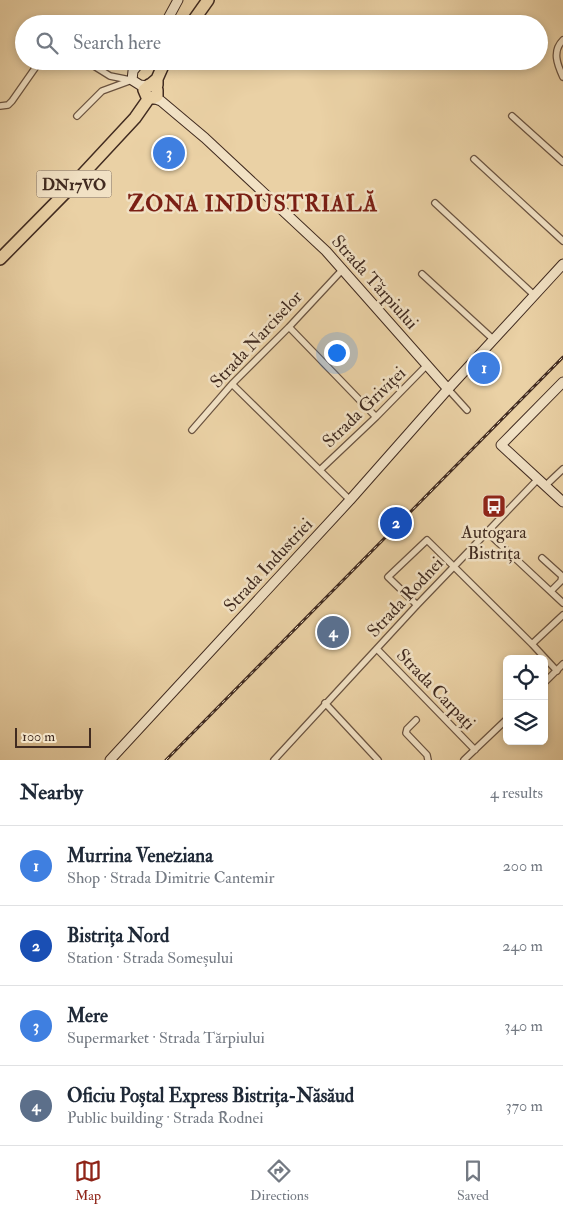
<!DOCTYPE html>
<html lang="en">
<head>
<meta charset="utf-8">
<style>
  body { margin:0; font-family:"IM FELL Double Pica",serif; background:#f2f2f3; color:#1f2937 }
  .controls { position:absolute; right:15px; bottom:15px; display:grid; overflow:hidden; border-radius:8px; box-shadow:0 2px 8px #0003 }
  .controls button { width:45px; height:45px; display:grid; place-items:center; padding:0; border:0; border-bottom:1px solid #e0e1e3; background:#fff; color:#1f2937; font:25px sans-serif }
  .scale { position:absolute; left:15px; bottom:12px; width:76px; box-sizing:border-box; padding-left:5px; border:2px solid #412b20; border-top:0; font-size:14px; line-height:18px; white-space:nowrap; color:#412b20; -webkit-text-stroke:4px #f1e1c4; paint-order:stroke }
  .you { position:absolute; left:336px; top:352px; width:18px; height:18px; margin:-12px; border:4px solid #fff; border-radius:50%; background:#1a73e8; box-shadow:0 0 0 8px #1a73e833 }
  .badge { display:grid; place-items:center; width:32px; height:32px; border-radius:50%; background:#8f2418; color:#fff; font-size:16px; font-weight:700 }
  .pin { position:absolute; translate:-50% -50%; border:2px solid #fff; box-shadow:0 1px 5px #0006 }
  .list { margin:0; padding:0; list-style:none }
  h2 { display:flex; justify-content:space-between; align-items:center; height:65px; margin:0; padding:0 20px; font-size:21px }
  h2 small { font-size:16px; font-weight:400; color:#747a83 }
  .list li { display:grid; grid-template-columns:32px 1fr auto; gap:15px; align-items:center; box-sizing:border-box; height:80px; padding:0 20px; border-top:1px solid #e0e1e3 }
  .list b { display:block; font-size:19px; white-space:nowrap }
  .list p { margin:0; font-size:16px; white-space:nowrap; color:#747a83 }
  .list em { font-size:16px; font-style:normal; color:#747a83 }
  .icon { flex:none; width:28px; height:28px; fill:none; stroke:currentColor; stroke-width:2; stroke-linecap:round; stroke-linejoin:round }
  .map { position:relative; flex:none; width:563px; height:760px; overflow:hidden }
  .search { position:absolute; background:#fff; box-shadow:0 2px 8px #0003; left:15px; right:15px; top:15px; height:55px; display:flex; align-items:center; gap:12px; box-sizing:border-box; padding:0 18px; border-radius:28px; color:#747a83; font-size:19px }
  .sheet { height:385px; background:#fff }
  nav { display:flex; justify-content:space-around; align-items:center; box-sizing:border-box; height:70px; border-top:1px solid #e0e1e3; background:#fff; font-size:14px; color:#747a83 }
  nav a { display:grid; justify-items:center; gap:2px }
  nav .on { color:#8f2418 }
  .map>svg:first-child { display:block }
</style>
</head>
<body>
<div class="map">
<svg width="563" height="760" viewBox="0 0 563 760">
  <rect width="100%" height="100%" fill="#ead1a5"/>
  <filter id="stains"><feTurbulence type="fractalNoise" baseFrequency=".004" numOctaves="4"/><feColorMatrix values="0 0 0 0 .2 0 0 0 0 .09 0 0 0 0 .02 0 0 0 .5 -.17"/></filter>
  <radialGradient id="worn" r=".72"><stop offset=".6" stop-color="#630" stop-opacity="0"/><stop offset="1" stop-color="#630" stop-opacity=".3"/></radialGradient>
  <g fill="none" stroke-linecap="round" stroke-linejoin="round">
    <!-- street casing -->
    <g stroke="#6b5441" stroke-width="8">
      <path id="street" d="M563 40C552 51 557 64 563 77
        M86 61 110 76 130 80
        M0 106 8 105 12 101 40 61
        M77 116 102 91 132 80
        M512 116 563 162
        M474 159 563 241
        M435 203 534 295
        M422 274 494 340
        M289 327 376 417
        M232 384 350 500
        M448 389 467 410
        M192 430 232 384 289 327 343 269
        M320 470 376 417 427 365
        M545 486 563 469
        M487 532 563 603
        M542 558 562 576 561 581 551 591
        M417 605 388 577 427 540 532 644 557 671
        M532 644 563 615
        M377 649 475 750
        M544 683 563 664
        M325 703 378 760
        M416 720 407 729 406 733 427 755 428 760
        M274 760 417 605 538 479
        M464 760 507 719"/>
    </g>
    <!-- secondary casing -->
    <g stroke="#412b20" stroke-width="11">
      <path id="secondary" d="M165 24 178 0
        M141 61 133 71 132 80 140 85 147 86
        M153 98 161 101 205 138 326 251 448 389
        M563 382 501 445 563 502
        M110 760 350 500 448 389 563 264"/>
    </g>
    <!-- highway casing -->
    <g stroke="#412b20" stroke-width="14">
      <path id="highway" d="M191 24 208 0
        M149 85 155 86 157 90V96L153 98 147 97 144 90 157 79
        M157 85V79L165 61
        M0 259 69 189 135 118 149 98"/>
    </g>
    <!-- street -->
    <use href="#street" stroke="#f1e1c4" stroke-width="5.5"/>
    <!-- secondary -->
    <use href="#secondary" stroke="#f1e1c4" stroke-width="9"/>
    <!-- highway -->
    <use href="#highway" stroke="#ead1a5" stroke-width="11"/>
    <!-- rail casing -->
    <g stroke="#412b20" stroke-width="3">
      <path id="rail" d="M166 760 563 357"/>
    </g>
    <!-- rail -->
    <use href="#rail" stroke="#f1e1c4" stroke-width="1" stroke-dasharray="4" stroke-linecap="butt"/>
  </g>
  <!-- icons -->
  <defs>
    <g id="bus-square" transform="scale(1.25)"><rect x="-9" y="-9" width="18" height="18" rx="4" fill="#8f2418" stroke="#f1e1c4"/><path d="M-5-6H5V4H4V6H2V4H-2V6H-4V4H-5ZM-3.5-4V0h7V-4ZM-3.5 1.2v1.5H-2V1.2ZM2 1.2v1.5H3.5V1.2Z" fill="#fff"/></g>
  </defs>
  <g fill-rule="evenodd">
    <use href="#bus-square" x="494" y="506"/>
  </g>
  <g text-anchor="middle" stroke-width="5" stroke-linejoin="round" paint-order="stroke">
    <!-- shield labels -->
    <rect fill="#f1e1c4" stroke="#766251" stroke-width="1" x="36.5" y="170.5" width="75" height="27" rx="4"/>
    <g font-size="16" font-weight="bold" fill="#412b20">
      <text x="74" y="190">DN17VO</text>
    </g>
    <!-- street labels -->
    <g font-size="18" fill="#412b20" stroke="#f1e1c4">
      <text transform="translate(375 282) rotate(48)" y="6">Strada Tărpiului</text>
      <text transform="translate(256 339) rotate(-47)" y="6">Strada Narciselor</text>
      <text transform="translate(364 407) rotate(-44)" y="6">Strada Griviței</text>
      <text transform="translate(268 565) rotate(-47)" y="6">Strada Industriei</text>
      <text transform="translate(405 597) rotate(-47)" y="6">Strada Rodnei</text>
      <text transform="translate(436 689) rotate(46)" y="6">Strada Carpați</text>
    </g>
    <!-- poi labels -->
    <g font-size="18" fill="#412b20" stroke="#f1e1c4">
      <text x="494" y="538">Autogara<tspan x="494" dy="21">Bistrița</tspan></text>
    </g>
    <!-- district labels -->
    <g font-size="22" font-weight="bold" letter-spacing="1" fill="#7a1f14" stroke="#f1e1c4">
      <text x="253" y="211">ZONA INDUSTRIALĂ</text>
    </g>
  </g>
  <rect width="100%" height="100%" filter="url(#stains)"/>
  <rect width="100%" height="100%" fill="url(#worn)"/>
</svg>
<div class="controls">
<button><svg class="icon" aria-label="locate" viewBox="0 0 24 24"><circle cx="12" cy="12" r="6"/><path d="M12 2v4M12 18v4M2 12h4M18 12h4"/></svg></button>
<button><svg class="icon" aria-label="layers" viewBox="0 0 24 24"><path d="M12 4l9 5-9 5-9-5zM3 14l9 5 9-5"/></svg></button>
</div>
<div class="scale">100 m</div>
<div class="you"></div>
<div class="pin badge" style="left:484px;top:368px;background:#3f7fe0">1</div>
<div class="pin badge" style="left:396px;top:523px;background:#1a4fb4">2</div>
<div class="pin badge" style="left:169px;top:153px;background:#3f7fe0">3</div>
<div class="pin badge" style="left:333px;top:632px;background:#5c6f8a">4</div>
<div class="search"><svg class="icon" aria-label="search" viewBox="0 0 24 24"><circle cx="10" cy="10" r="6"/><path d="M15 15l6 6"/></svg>Search here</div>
</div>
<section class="sheet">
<h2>Nearby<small>4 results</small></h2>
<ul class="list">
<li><span class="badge" style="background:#3f7fe0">1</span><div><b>Murrina Veneziana</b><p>Shop · Strada Dimitrie Cantemir</p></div><em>200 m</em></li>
<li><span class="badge" style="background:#1a4fb4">2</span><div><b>Bistrița Nord</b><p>Station · Strada Someșului</p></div><em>240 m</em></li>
<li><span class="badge" style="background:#3f7fe0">3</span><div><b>Mere</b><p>Supermarket · Strada Tărpiului</p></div><em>340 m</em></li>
<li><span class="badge" style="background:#5c6f8a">4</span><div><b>Oficiu Poștal Express Bistrița-Năsăud</b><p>Public building · Strada Rodnei</p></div><em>370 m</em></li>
</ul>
</section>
<nav>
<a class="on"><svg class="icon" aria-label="map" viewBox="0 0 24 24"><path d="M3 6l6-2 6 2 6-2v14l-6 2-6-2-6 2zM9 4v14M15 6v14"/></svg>Map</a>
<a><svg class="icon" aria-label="directions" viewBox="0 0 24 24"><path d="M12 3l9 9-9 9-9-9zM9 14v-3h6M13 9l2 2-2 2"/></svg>Directions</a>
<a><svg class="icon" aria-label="saved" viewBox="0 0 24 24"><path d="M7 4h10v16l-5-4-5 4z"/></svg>Saved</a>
</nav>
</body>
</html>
